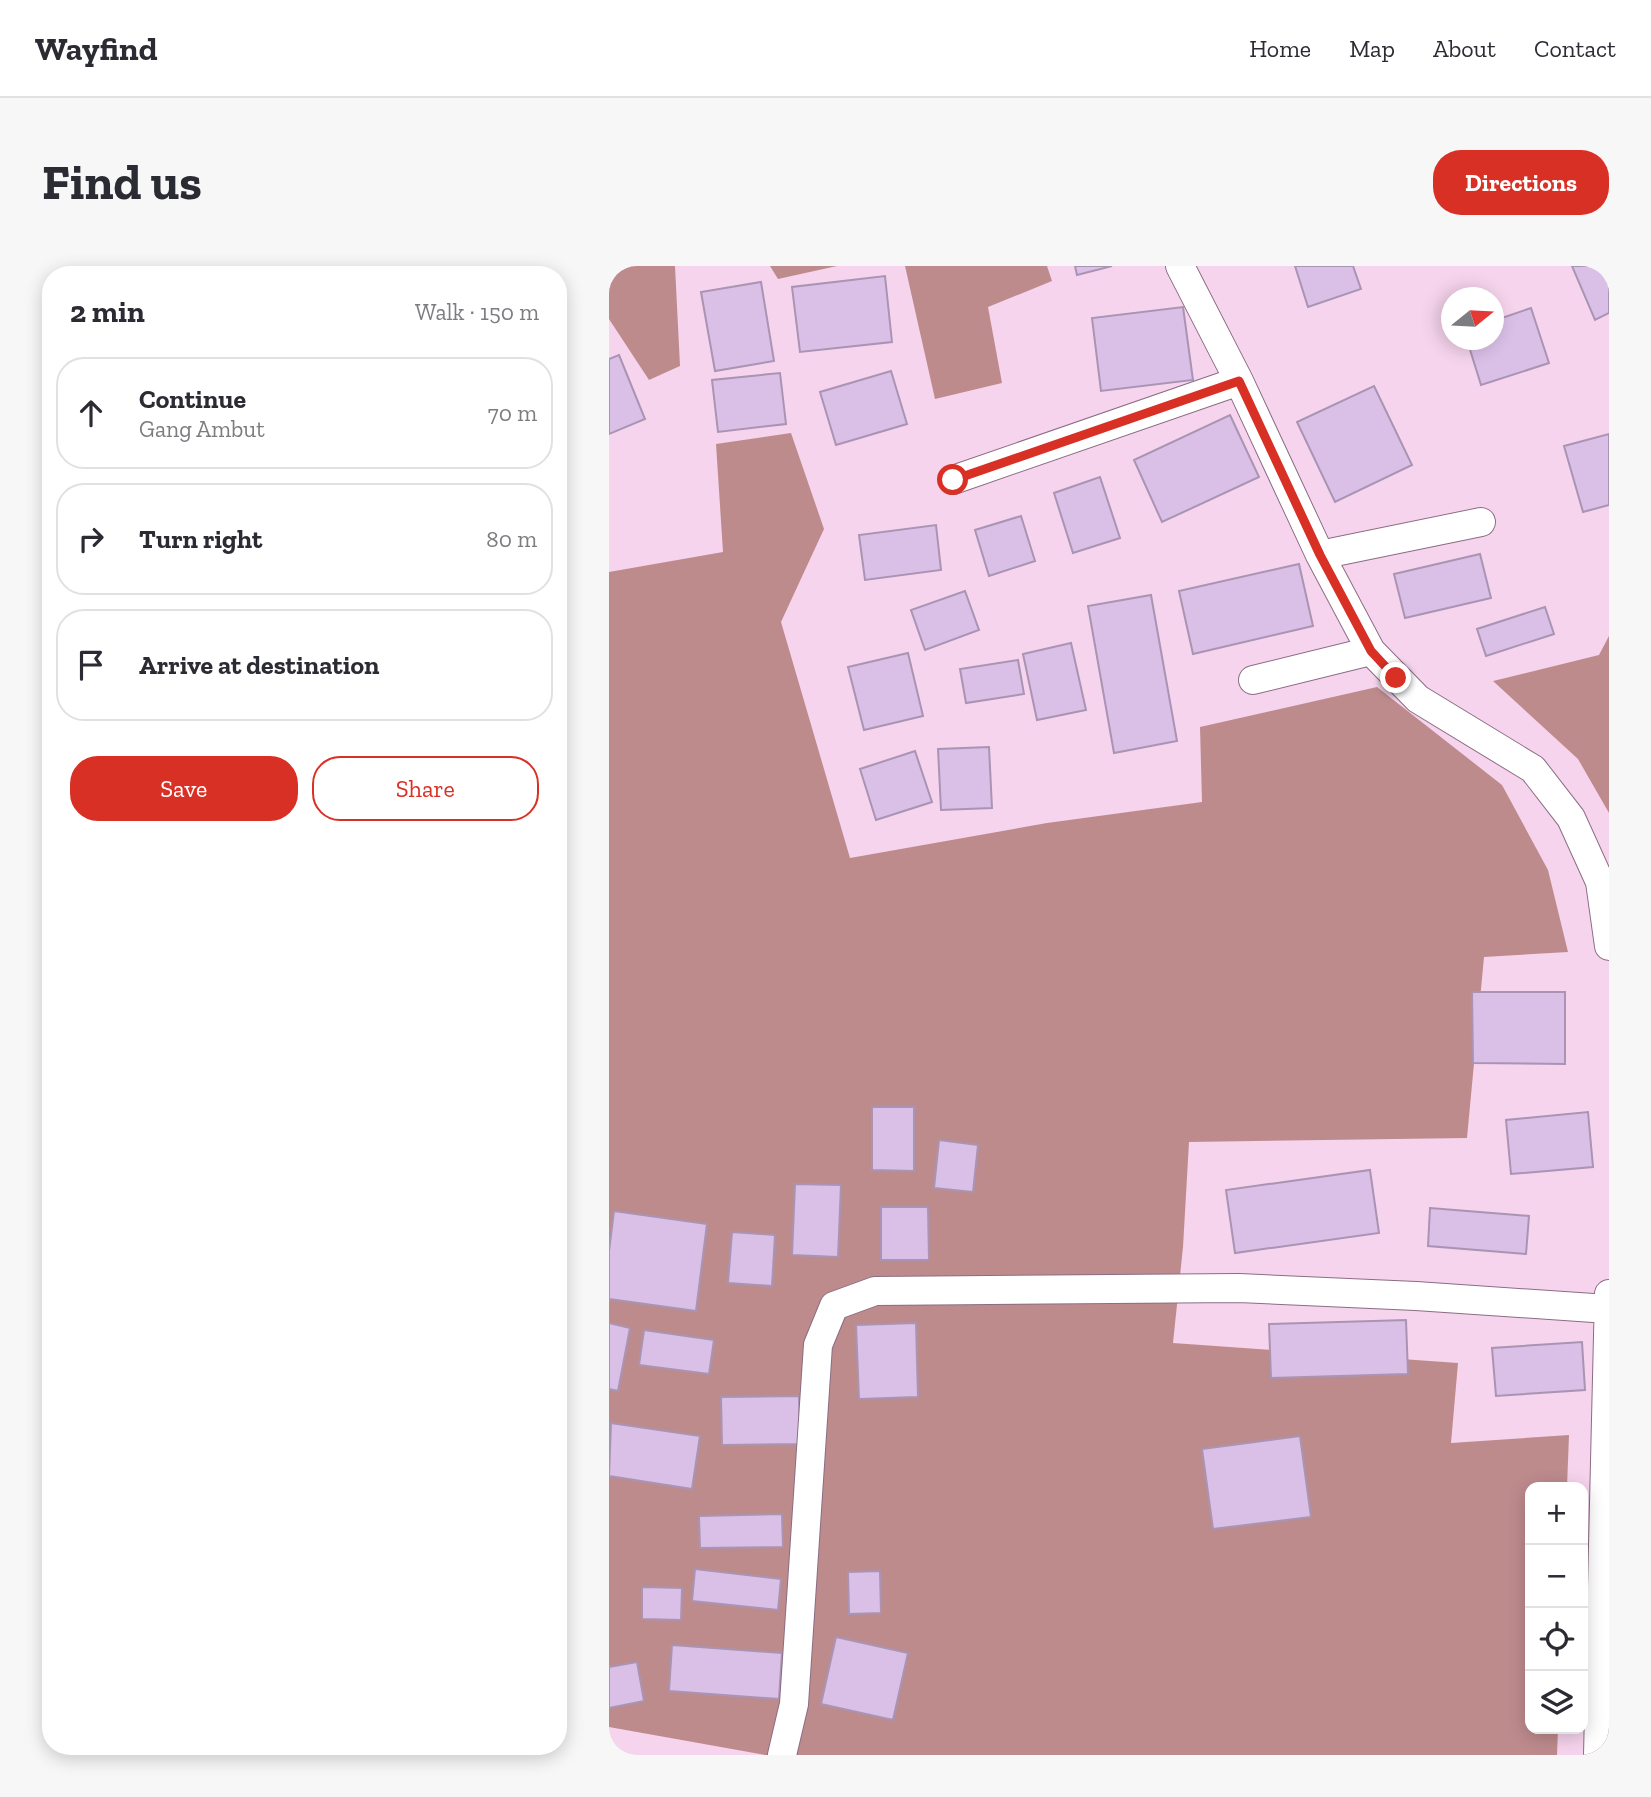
<!DOCTYPE html>
<html lang="en">
<head>
<meta charset="utf-8">
<style>
  body { margin:0; font-family:"Zilla Slab",serif; background:#f7f7f7; color:#2b2b33 }
  .controls { position:absolute; right:21px; bottom:21px; display:grid; overflow:hidden; border-radius:14px; box-shadow:0 4px 18px #0003 }
  .controls button { width:63px; height:63px; display:grid; place-items:center; padding:0; border:0; border-bottom:2px solid #e1e1e2; background:#fff; color:#2b2b33; font:35px sans-serif }
  .compass { position:absolute; left:832px; top:21px; width:63px; height:63px; border-radius:50%; background:#fff; box-shadow:0 4px 18px #0003; rotate:72deg }
  .stop { position:absolute; width:21px; height:21px; margin:-16px; border:5px solid #d93025; border-radius:50%; background:#fff }
  .stop.end { background:#d93025; border-color:#fff; box-shadow:0 2px 7px #0008 }
  .list { margin:0; padding:0; list-style:none }
  h2 { display:flex; justify-content:space-between; align-items:center; height:91px; margin:0; padding:0 28px; font-size:30px }
  h2 small { font-size:23px; font-weight:400; color:#7c7c81 }
  .list li { display:grid; grid-template-columns:46px 1fr auto; gap:21px; align-items:center; box-sizing:border-box; height:112px; margin:0 14px 14px; padding:0 14px; border:2px solid #e1e1e2; border-radius:28px }
  .list b { display:block; font-size:26px; white-space:nowrap }
  .list p { margin:0; font-size:23px; white-space:nowrap; color:#7c7c81 }
  .list em { font-size:23px; font-style:normal; color:#7c7c81 }
  .actions { display:flex; gap:14px; padding:21px 28px }
  .actions a { flex:1; padding:16px 0; border:2px solid #d93025; border-radius:28px; text-align:center; font-size:24px; color:#d93025 }
  .actions .main { background:#d93025; color:#fff }
  .icon { flex:none; width:38px; height:38px; fill:none; stroke:currentColor; stroke-width:2; stroke-linecap:round; stroke-linejoin:round }
  .map { position:relative; flex:none; width:1000px; height:1489px; overflow:hidden; border-radius:28px }
  header { display:flex; align-items:center; gap:42px; box-sizing:border-box; height:98px; padding:0 35px; background:#fff; border-bottom:2px solid #e1e1e2 }
  header strong { font-size:33px }
  nav { display:flex; gap:38px; margin-inline-start:auto; font-size:24px }
  .intro { display:flex; align-items:center; justify-content:space-between; box-sizing:border-box; height:168px; padding:0 42px }
  h1 { margin:0; font-size:49px }
  .button { padding:18px 32px; border-radius:28px; background:#d93025; color:#fff; font-size:24px; font-weight:700 }
  main { display:flex; gap:42px; padding:0 42px }
  aside { flex:1; background:#fff; border-radius:28px; box-shadow:0 4px 18px #0003 }
  .map>svg:first-child { display:block }
</style>
</head>
<body>
<header>
<strong>Wayfind</strong>
<nav><a>Home</a><a>Map</a><a>About</a><a>Contact</a></nav>
</header>
<div class="intro"><h1>Find us</h1><a class="button">Directions</a></div>
<main>
<aside>
<h2>2 min<small>Walk · 150 m</small></h2>
<ul class="list">
<li><svg class="icon" aria-label="ahead" viewBox="0 0 24 24"><path d="M12 20V5M6 11l6-6 6 6"/></svg><div><b>Continue</b><p>Gang Ambut</p></div><em>70 m</em></li>
<li><svg class="icon" aria-label="right" viewBox="0 0 24 24"><path d="M7 20v-9h11M14 6l5 5-5 5"/></svg><div><b>Turn right</b></div><em>80 m</em></li>
<li><svg class="icon" aria-label="arrive" viewBox="0 0 24 24"><path d="M6 21V4h12l-3 4 3 4H6"/></svg><div><b>Arrive at destination</b></div></li>
</ul>
<div class="actions"><a class="main">Save</a><a>Share</a></div>
</aside>
<div class="map">
<svg width="1000" height="1489" viewBox="0 0 1000 1489">
  <rect width="100%" height="100%" fill="#f6d4ed"/>
  <!-- forest -->
  <path fill="#be8b8d" d="M0 0H66L71 100 40 114 0 53Z
    M161 0H228L169 13Z
    M296 0H438L443 15 379 41 393 117 326 133Z
    M182 167 215 263 172 356 241 592 438 557 593 536 591 461 768 421 893 519 939 604 959 686 875 691 858 872 580 876 574 981 564 1077 849 1097 842 1177 960 1169 958 1221H921V1463H949L948 1489H156L0 1461V306L114 286 107 178Z
    M1000 370V547L969 493 884 415 990 389Z"/>
  <!-- building -->
  <path fill="#dabfe7" stroke="#a994b3" stroke-width="2" d="M466 0H503L468 9Z
    M686 0H744L752 23 699 41Z
    M963 0H1000V47L986 54Z
    M276 10 283 76 191 86 183 21Z
    M152 16 165 95 106 105 92 26Z
    M574 41 584 114 492 125 483 52Z
    M922 42 940 97 872 119 858 74H884V55Z
    M10 89 36 153 0 168V93Z
    M282 105 298 158 227 179 211 126Z
    M171 107 177 158 109 166 103 114Z
    M765 120 803 199 726 236 688 156Z
    M621 149 650 211 553 256 525 194Z
    M1000 168V239L974 246 955 180Z
    M491 211 511 272 464 287 445 227Z
    M412 250 426 295 380 310 366 264Z
    M327 259 332 304 256 314 250 269Z
    M871 288 882 332 796 352 785 308Z
    M690 298 704 360 584 388 570 325Z
    M356 325 370 364 316 384 302 344Z
    M542 329 568 475 505 487 479 340Z
    M936 341 945 368 877 390 868 363Z
    M462 377 477 444 428 454 414 388Z
    M299 387 314 450 255 464 239 401Z
    M409 394 415 428 357 437 351 403Z
    M380 481 383 542 332 544 329 483Z
    M306 485 323 536 267 554 251 503Z
    M863 726H956V798L864 797Z
    M263 841H305V905L263 904Z
    M979 846 984 901 902 908 897 854Z
    M330 874 369 879 364 926 325 922Z
    M761 904 770 967 626 987 617 924Z
    M186 918 232 919 229 991 183 989Z
    M272 941H319L320 994H272Z
    M821 942 920 950 917 988 819 980Z
    M5 945 98 958 87 1045 0 1033V985Z
    M123 966 166 969 163 1020 119 1017Z
    M797 1054 799 1108 662 1112 660 1058Z
    M0 1057 21 1062 9 1125 0 1123Z
    M307 1057 309 1131 250 1133 247 1059Z
    M35 1064 105 1074 100 1108 30 1099Z
    M973 1076 976 1124 887 1130 883 1082Z
    M190 1130 191 1178 113 1179 112 1131Z
    M2 1157 91 1170 83 1223 0 1210Z
    M691 1170 702 1251 604 1263 593 1183Z
    M173 1248 174 1281 91 1282 90 1250Z
    M86 1303 172 1313 169 1344 83 1335Z
    M271 1305 272 1347 240 1348 239 1306Z
    M33 1321 73 1322 72 1354 33 1353Z
    M227 1371 299 1387 284 1454 212 1438Z
    M63 1379 173 1387 170 1433 60 1425Z
    M28 1396 35 1435 0 1442V1401Z"/>
  <g fill="none" stroke-linecap="round" stroke-linejoin="round">
    <!-- street casing -->
    <g stroke="#8b6d83" stroke-width="30">
      <path id="street" d="M571 0 630 115 711 289 762 385 809 433 924 503 962 552 991 616 1000 680
        M344 214 630 115
        M711 289 872 256
        M644 414 762 385
        M173 1489 185 1438 209 1079 225 1040 266 1025 630 1022 807 1030 999 1043
        M989 1489 1000 1028"/>
    </g>
    <!-- street -->
    <use href="#street" stroke="#fff" stroke-width="28"/>
  </g>
  <g fill="none" stroke-linecap="round" stroke-linejoin="round">
    <!-- route -->
    <path stroke="#d93025" stroke-width="9" d="M344 214 630 115 711 289 762 385 787 412"/>
  </g>
</svg>
<div class="controls">
<button>+</button>
<button>−</button>
<button><svg class="icon" aria-label="locate" viewBox="0 0 24 24"><circle cx="12" cy="12" r="6"/><path d="M12 2v4M12 18v4M2 12h4M18 12h4"/></svg></button>
<button><svg class="icon" aria-label="layers" viewBox="0 0 24 24"><path d="M12 4l9 5-9 5-9-5zM3 14l9 5 9-5"/></svg></button>
</div>
<svg class="compass" viewBox="-18 -18 36 36"><path d="M0-13l5 13h-10z" fill="#e53935"/><path d="M0 13l5-13h-10z" fill="#7c7c81"/></svg>
<div class="stop" style="left:344px;top:214px"></div>
<div class="stop end" style="left:787px;top:412px"></div>
</div>
</main>
</body>
</html>
